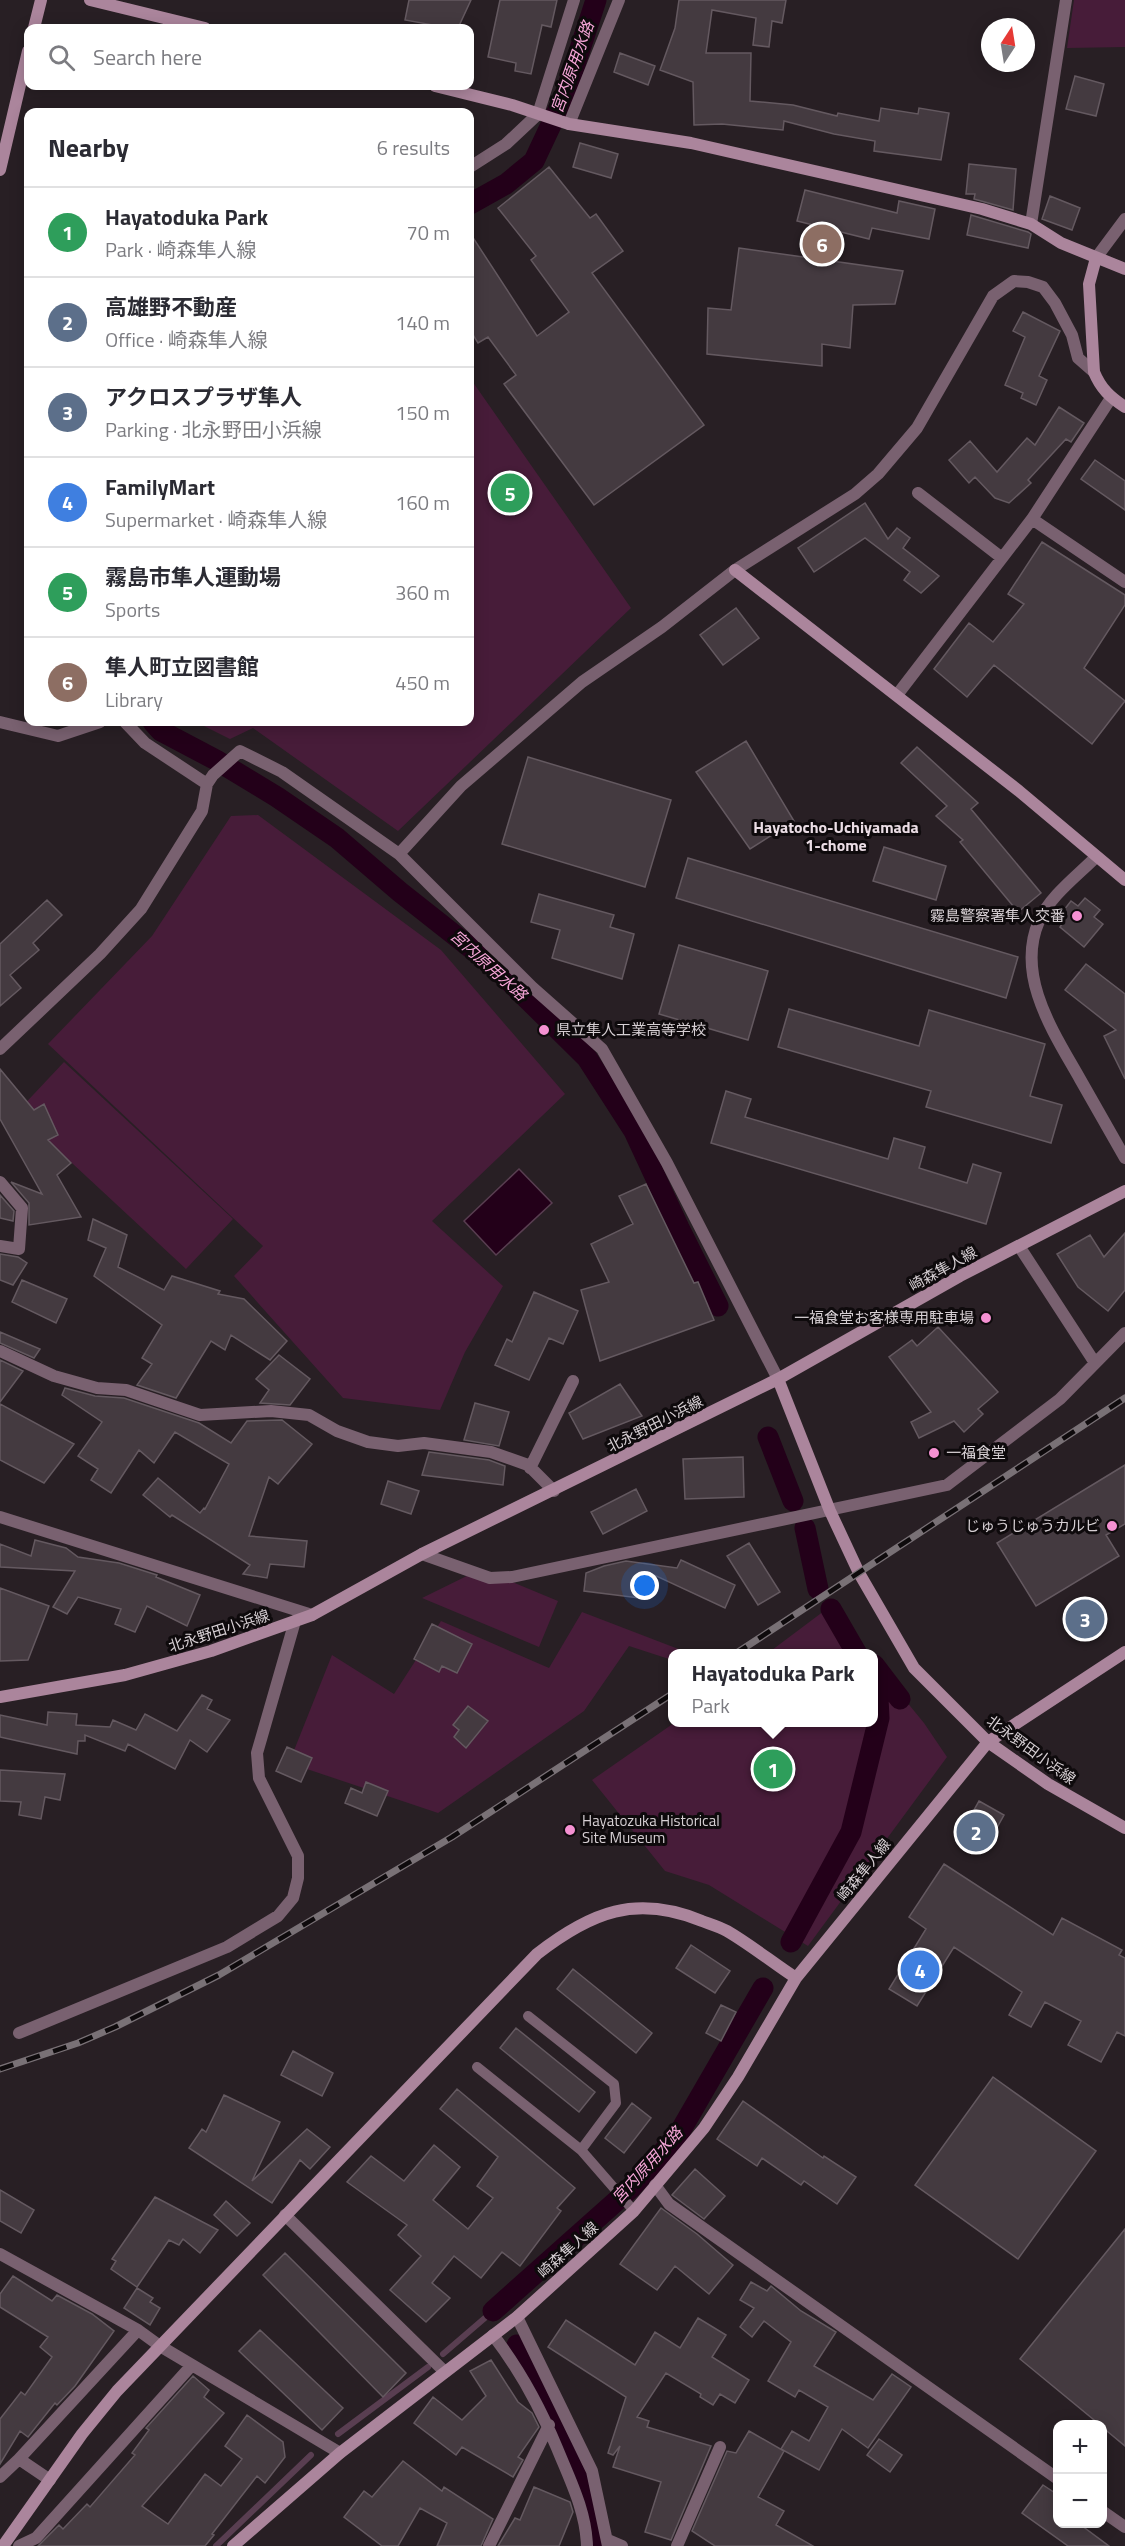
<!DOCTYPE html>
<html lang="en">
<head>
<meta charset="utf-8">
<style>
  body { margin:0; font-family:"Titillium Web","Noto Sans JP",sans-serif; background:#f2f2f3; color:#2b2b33 }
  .controls { position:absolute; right:18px; bottom:18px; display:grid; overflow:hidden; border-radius:12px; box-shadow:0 3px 15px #0003 }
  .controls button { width:54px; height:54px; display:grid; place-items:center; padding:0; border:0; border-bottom:2px solid #e1e1e2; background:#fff; color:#2b2b33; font:30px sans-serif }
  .compass { position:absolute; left:981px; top:18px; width:54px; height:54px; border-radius:50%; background:#fff; box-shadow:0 3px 15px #0003; rotate:12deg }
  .you { position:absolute; left:645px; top:1586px; width:21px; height:21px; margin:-15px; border:4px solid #fff; border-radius:50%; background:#1a73e8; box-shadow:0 0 0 9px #1a73e833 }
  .badge { display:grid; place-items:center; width:39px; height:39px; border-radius:50%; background:#86597b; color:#fff; font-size:20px; font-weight:700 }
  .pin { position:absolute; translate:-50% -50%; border:3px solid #fff; box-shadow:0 2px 6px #0006 }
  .popup { position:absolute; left:668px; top:1649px; width:210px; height:78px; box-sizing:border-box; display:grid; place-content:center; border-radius:12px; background:#fff; filter:drop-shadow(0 2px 4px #0005); font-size:20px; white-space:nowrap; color:#7c7c81 }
  .popup b { font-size:22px; color:#2b2b33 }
  .popup::after { content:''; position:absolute; left:50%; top:100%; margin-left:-12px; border:12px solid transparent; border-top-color:#fff }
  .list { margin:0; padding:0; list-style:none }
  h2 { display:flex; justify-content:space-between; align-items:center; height:78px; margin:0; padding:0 24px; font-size:26px }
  h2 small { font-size:20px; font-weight:400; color:#7c7c81 }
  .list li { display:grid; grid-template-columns:39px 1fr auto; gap:18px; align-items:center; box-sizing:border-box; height:90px; padding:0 24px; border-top:2px solid #e1e1e2 }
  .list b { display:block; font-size:22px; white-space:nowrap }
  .list p { margin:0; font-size:20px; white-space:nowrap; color:#7c7c81 }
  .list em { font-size:20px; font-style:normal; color:#7c7c81 }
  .icon { flex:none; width:33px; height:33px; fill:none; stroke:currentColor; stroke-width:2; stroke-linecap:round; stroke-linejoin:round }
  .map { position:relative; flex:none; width:1125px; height:2546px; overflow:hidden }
  .search { position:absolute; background:#fff; box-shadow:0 3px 15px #0003; left:24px; top:24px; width:450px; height:66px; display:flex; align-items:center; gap:15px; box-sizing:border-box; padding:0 21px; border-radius:12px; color:#7c7c81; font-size:22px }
  .panel { position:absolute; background:#fff; box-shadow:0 3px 15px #0003; left:24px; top:108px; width:450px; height:618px; border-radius:12px }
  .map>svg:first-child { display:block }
</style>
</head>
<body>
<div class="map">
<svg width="1125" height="2546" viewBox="0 0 1125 2546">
  <rect width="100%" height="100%" fill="#281f24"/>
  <!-- green -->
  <path fill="#471c39" d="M1074 0H1125V47L1067 48Z
    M470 378 631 608 398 831 253 728 230 739 196 722H470Z
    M258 815 441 950 565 1094 432 1221 503 1286 465 1352 440 1410 343 1398 234 1276 263 1246 48 1044 152 936 231 816Z
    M64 1062 233 1219 186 1269 17 1112Z
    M481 1569 558 1601 539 1647 422 1598Z
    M832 1605 867 1653H768Z
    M582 1612 681 1650 679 1653 672 1654V1660L629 1646 584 1711 438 1813 289 1763 332 1655 394 1694 441 1621 549 1668Z
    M874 1662 924 1723 947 1757 808 1946 709 1885 665 1871 592 1780 674 1723 874 1722Z"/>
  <!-- water -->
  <path fill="#230019" stroke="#593e51" stroke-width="1.5" d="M519 1169 552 1203 496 1255 464 1221Z"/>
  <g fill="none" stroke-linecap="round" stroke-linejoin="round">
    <!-- stream -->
    <path stroke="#593e51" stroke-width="6" d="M443 2354 493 2311
      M338 2434 428 2367
      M216 2546 311 2455"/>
    <!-- canal -->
    <path stroke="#230019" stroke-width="21" d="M470 204 506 184 534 161 565 95 596 0
      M153 722 161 731 216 760 277 797 337 838 400 892 495 967 587 1058 634 1131 679 1228 718 1306
      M768 1437 793 1501
      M805 1528 818 1589
      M831 1609 857 1654
      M874 1665 900 1699
      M791 1942 851 1832 879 1718 878 1698 874 1688
      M493 2311 631 2188 678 2135 763 1988
      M517 2345 556 2415 576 2461 598 2536V2546"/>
  </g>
  <!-- building -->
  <path fill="#443a40" stroke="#645960" stroke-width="1.5" d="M409 0H471L458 28H432L433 25 405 20Z
    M500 0H557L551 27 542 25 531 74 515 71 516 63 488 57Z
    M679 0H786L782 23 772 21 769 47 753 45 756 18 712 10 706 53H751L750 101 793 105 837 116 838 113 879 121 881 108 918 114 919 108 949 113 941 160 874 151 875 141 834 134 784 121 783 130 722 124 694 125 693 82 660 70 675 28Z
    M620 53 655 66 648 85 614 72Z
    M1075 76 1104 84 1096 116 1066 109Z
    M580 143 618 154 611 178 573 167Z
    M969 164 1016 169 1013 210 974 199 975 194H966Z
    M549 167 590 218 596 214 623 251 592 273 704 425 594 505 504 384 516 375 488 337 478 343 470 330V233L537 336 569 312 531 260 536 256 498 208Z
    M805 190 897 213 899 201 935 209 929 239 872 228 869 239 797 221Z
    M1050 196 1080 208 1072 230 1042 219Z
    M971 215 1028 232 1031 234 1028 248 967 235Z
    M739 248 903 271 895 304 853 305 850 348 822 344V366L707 354 708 308 731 310Z
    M1023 312 1060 331 1039 376 1047 380 1036 405 1021 398 1023 393 1005 385 1025 337 1013 331Z
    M1059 407 1084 423 1071 442 1066 439 1028 480 1031 483 1009 503 995 498 975 477 969 483 949 460 970 441 997 472 1027 438 1035 445Z
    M1095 460 1125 481V510L1081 479Z
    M865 503 888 539 897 528 910 538 903 548 939 576 921 593 904 580 910 572 865 538 814 572 798 548Z
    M1042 542 1125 595V605L1084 668 1125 701 1092 744 994 665 967 697 934 669 969 623 993 642 1024 604 1008 594Z
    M736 608 759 638 723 665 700 635Z
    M746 741 794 821 750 849 696 772Z
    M917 747 978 803 971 809 1041 893 1018 912 960 842 963 840 936 816 947 806 901 763Z
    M528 757 671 800 645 887 502 844Z
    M884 847 946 866 936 900 873 881Z
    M688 858 1018 957 1006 998 676 898Z
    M539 894 614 915 610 927 634 934 622 979 552 958 560 930 531 922Z
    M1085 898 1100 910 1094 917 1103 924 1084 947 1060 927 1062 924 1059 922 1063 917 1060 915 1071 901 1078 906Z
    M47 900 62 915 33 943 39 950 10 975 21 988 0 1006V944Z
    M679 945 768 971 748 1040 659 1014Z
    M1086 964 1125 994V1079L1104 1036 1116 1030 1065 990Z
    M789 1009 919 1046 929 1010 1045 1044 1030 1096 1062 1105 1051 1143 926 1107 931 1091 778 1047Z
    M0 1069 34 1110 44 1104 58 1135 48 1140 71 1163 57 1175 81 1217 29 1225V1203L11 1182 42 1194 0 1119Z
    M726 1091 751 1099 745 1117 888 1159 894 1138 925 1147 919 1168 967 1183 973 1164 1001 1173 986 1224 711 1143Z
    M646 1184 694 1283 698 1282 714 1320 600 1361 581 1290 609 1282 591 1244 633 1224 619 1196Z
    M0 1195 14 1211 13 1221 0 1218Z
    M93 1219 127 1235 118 1267 164 1290 172 1276 220 1291 218 1294 244 1299 287 1341 270 1360 231 1335 225 1350 211 1341 176 1398 137 1385 152 1364 142 1358 162 1325 94 1276 106 1248 88 1240Z
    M1125 1233V1290L1108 1311 1078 1287 1057 1254 1090 1235 1104 1257Z
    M0 1254 18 1257 27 1263 13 1285 0 1280Z
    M22 1280 67 1299 56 1323 12 1302Z
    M534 1292 578 1311 563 1344 549 1338 529 1380 495 1365 507 1339 512 1342Z
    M938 1327 998 1392 978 1409 983 1414 964 1432 954 1421 919 1438 911 1422 931 1412 889 1357 912 1340 917 1346Z
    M0 1332 28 1344 40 1349 34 1358 0 1343Z
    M279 1355 310 1379 290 1405 260 1403 269 1390 256 1379Z
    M0 1360 23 1371 0 1402Z
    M620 1384 642 1416 583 1439 569 1413Z
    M65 1388 95 1396 124 1398 199 1423 231 1443 247 1421 282 1420 312 1444 278 1484 269 1477 249 1536 307 1541 304 1567 270 1564 267 1578 243 1574 250 1565 172 1515 170 1517 143 1495 158 1478 200 1513 204 1508 205 1509 229 1464 175 1432 154 1463 139 1450 111 1493 91 1480 98 1469 78 1456 102 1422 62 1395Z
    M475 1403 509 1412 499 1446 464 1440Z
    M0 1404 74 1444 44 1483 0 1460Z
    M429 1452 489 1460 505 1466 503 1485 422 1475Z
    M743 1457 744 1497 685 1499 683 1459Z
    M1125 1465V1524L1106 1535 1119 1556 1036 1606 997 1543Z
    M388 1481 419 1491 411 1514 381 1504Z
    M636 1489 647 1511 603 1534 591 1512Z
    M35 1540 66 1548 78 1557 119 1563 157 1575 156 1577 200 1595 187 1626 147 1606 135 1632 115 1624 121 1609 78 1597 67 1614 53 1607 75 1571 0 1567V1544L31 1556Z
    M749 1543 780 1592 758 1605 727 1556Z
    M681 1560 735 1585 725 1608 650 1573 647 1599 584 1591 586 1573 604 1566 626 1561 677 1568Z
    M0 1588 49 1606 28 1660 0 1661Z
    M432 1624 472 1644 457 1673 442 1666 439 1672 414 1659Z
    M202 1695 212 1700 207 1709 230 1720 207 1752 190 1740 175 1769 128 1744 125 1751 85 1735V1741H78L77 1754 0 1737V1715L47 1725 48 1712 77 1714 76 1725 110 1727 113 1720 136 1730 145 1714 177 1731Z
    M468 1706 488 1721 466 1748 454 1737 459 1730 453 1725Z
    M287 1747 312 1758 301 1782 276 1771Z
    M0 1770 65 1774 60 1800 45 1797 41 1819 19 1815 21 1802 0 1801Z
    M366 1782 388 1791 377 1816 345 1803 351 1788 362 1793Z
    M979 1801 1004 1815 994 1833 969 1819Z
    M944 1864 1053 1935 1062 1918 1122 1950 1119 1955 1125 1958V2036L1117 2032 1101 2062 1068 2045 1081 2021 1045 2002 1031 2027 1009 2015 1022 1992 954 1947 917 2006 889 1989 926 1929 909 1917Z
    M691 1945 730 1971 715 1993 676 1968Z
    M573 1969 652 2033 636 2053 557 1989Z
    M721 2005 736 2012 721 2041 706 2033Z
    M516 2028 595 2092 579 2112 500 2048Z
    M293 2051 333 2073 322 2096 281 2075Z
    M993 2077 1096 2151 1018 2259 915 2185Z
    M457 2089 575 2188 557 2208 561 2211 520 2266 502 2252 481 2278 454 2256 432 2283 450 2298 426 2322 390 2290 421 2256 398 2235 407 2225 347 2182 371 2156 404 2181 434 2145 460 2167 433 2200 468 2229 493 2198 477 2186 498 2157 440 2109Z
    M224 2095 280 2122 252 2181 307 2129 330 2147 310 2169 300 2160 272 2203 189 2148 202 2129 206 2132Z
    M743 2101 823 2158 824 2156 856 2177 837 2204 804 2181 801 2185 762 2158 757 2166 717 2139Z
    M632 2103 651 2118 624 2153 605 2138Z
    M695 2169 725 2196 704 2219 672 2195Z
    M0 2190 34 2210 21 2233 0 2221Z
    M155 2197 218 2230 200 2253 183 2239 179 2245 169 2240 137 2287 111 2269 116 2261 112 2259Z
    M226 2201 250 2223 237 2236 214 2215Z
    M661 2208 697 2234 733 2265 709 2294 675 2266 657 2290 620 2264Z
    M1125 2229V2446L1102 2427V2424H1099L1020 2359Z
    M285 2253 406 2373 383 2397 263 2275Z
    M13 2276 52 2301 57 2295 92 2314 114 2331 75 2386 57 2405 55 2403 28 2437 20 2431 0 2464V2419L21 2392 25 2395 52 2357 40 2347 48 2337 0 2307V2294Z
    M751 2282 767 2291 771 2286 801 2311 836 2332 814 2366 873 2400 892 2374 911 2387 868 2448 842 2429 819 2470 781 2449 792 2431 809 2441 828 2407 799 2390 795 2397 768 2381 791 2342 764 2321 752 2337 740 2327 754 2308 740 2300Z
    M137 2288 153 2298 150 2302 160 2308 150 2325 124 2308Z
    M698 2318 726 2335 712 2357 749 2380 735 2403 720 2394 713 2405 700 2397 701 2394 666 2373 637 2417 649 2421 647 2427 711 2446 671 2540 645 2532 661 2482 613 2467 620 2446 613 2455 608 2453 626 2397 548 2347 566 2320 635 2365 655 2332 680 2348Z
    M260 2330 343 2408 322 2430 239 2351Z
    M491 2360 518 2402 532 2413 539 2427 518 2457 523 2460 513 2477 462 2447 456 2455 414 2423 433 2397 462 2420 486 2396 470 2371Z
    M193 2376 209 2390 204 2397 224 2413 142 2506 168 2524 205 2474 221 2486 242 2459 225 2446 247 2415 283 2442 285 2457 265 2483 257 2476 212 2534 214 2535 205 2546H38L59 2525 63 2529 87 2504 90 2507 135 2455 132 2453 149 2430 146 2428Z
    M749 2431 784 2451 758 2497 784 2511 776 2525 813 2546H715L692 2531 727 2451 736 2453Z
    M879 2439 902 2455 890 2472 867 2455Z
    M403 2461 442 2491 444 2487 493 2519 481 2546H437L447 2523 420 2508 398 2546H382L344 2517 364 2491 372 2497Z
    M1043 2485 1058 2495V2523H1078L1109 2546H1068L1022 2513Z
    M534 2487 570 2502 573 2512 559 2546H498L515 2518 520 2520Z"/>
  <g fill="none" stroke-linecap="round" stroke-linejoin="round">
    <!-- lane -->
    <path stroke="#796170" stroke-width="10" d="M528 2016 614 2084 616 2103 581 2150 634 2211
      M477 2067 581 2150"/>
    <!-- street -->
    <path stroke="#796170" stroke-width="12" d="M569 124 619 0
      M470 167 506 144 538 114 574 0
      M1031 224 1066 0
      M1096 258 1125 219
      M918 493 1002 558
      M1032 519 1125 582
      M897 695 1032 519 1111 398
      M0 722 58 736 100 722
      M125 722 145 743 207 784
      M399 854 461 786 582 682 662 627 735 570 855 494 878 474 917 428 993 296 1014 281 1028 282 1043 287 1055 303 1072 335 1078 358 1094 372
      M1096 857C1077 876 1050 896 1039 921 1015 976 1054 1033 1080 1079 1095 1105 1110 1132 1125 1158
      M0 1049 100 954 141 909 202 811 207 784 213 775 240 751 282 772 399 854 532 987 602 1049 667 1163 778 1379
      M0 1182 22 1208 19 1249 0 1246
      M1019 1246 1095 1363
      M0 1351 54 1376 97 1388 126 1390 200 1415 271 1411 309 1415 337 1431 368 1442 398 1446 424 1443 491 1452 528 1465 554 1491
      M530 1468 573 1381
      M0 1517 312 1615
      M422 1554 490 1578 512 1577 947 1485 1060 1399 1125 1333
      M19 2033 227 1947 278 1916 293 1898 298 1878V1856L259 1778 257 1753 295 1621
      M655 2185 669 2204 1058 2479
      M285 2215 445 2372
      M0 2254 138 2330 160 2346 340 2453
      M517 2317 592 2471 608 2546
      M493 2335C520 2370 540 2407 557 2448 570 2480 586 2511 587 2546
      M19 2459 138 2330
      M0 2477 19 2459 50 2480
      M1102 2511 1125 2527
      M608 2540 622 2546
      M19 2546 36 2538 192 2365
      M489 2546 549 2425
      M677 2546 720 2447"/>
    <!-- secondary -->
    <path stroke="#ab859c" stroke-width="12" d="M90 0 205 28
      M34 28 41 0
      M435 86 512 105 569 124 691 143 982 209 1031 224 1061 243 1125 269
      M0 170 28 51
      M1096 258 1089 284 1094 372C1101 389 1110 397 1125 407
      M735 570 1019 791 1125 880
      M778 1379 830 1511 859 1573 914 1668 988 1742 1048 1784 1125 1828
      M0 1697 125 1675 211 1651 312 1615 422 1554 778 1379 960 1276 1125 1191
      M3 2546 82 2434 117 2391 537 1954C591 1912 636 1894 702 1921 710 1924 720 1927 727 1931 751 1945 773 1963 796 1978
      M233 2546 340 2453 517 2317 634 2211 704 2128 738 2077 796 1978 988 1742 1125 1652"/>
    <!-- rail casing -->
    <g stroke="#797176" stroke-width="7">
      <path id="rail" d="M735 1654 1125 1398
        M0 2069 78 2043 115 2027 219 1975 452 1837 672 1694"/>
    </g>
    <!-- rail -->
    <use href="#rail" stroke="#0e0a0c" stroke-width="4.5" stroke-dasharray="14" stroke-linecap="butt"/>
  </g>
  <!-- markers -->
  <g fill="#f591d2" stroke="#0e0a0c" stroke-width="2">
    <circle cx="1077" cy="916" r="6"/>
    <circle cx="544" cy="1030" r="6"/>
    <circle cx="986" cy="1318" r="6"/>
    <circle cx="934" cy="1453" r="6"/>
    <circle cx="1112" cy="1526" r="6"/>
    <circle cx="570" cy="1830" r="6"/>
  </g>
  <g text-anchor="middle" stroke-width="6" stroke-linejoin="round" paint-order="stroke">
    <!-- poi labels -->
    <g font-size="15" fill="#d6cfd3" stroke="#0e0a0c" text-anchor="end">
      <text x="1065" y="921">霧島警察署隼人交番</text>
      <text x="556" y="1035" text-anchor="start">県立隼人工業高等学校</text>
      <text x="974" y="1323">一福食堂お客様専用駐車場</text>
      <text x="946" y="1458" text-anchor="start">一福食堂</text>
      <text x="1100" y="1531">じゅうじゅうカルビ</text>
      <text x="582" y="1826" text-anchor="start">Hayatozuka Historical<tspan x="582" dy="17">Site Museum</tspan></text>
    </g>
    <!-- street labels -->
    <g font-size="15" fill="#d6cfd3" stroke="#0e0a0c">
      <text transform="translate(943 1269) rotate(-29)" y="5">崎森隼人線</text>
      <text transform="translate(655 1424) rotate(-27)" y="5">北永野田小浜線</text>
      <text transform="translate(219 1631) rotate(-18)" y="5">北永野田小浜線</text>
      <text transform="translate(1031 1750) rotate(36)" y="5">北永野田小浜線</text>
      <text transform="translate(864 1870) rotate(-51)" y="5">崎森隼人線</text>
      <text transform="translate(568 2250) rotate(-42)" y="5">崎森隼人線</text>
    </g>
    <!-- water labels -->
    <g font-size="16" font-style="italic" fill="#f6a6d8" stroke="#0e0a0c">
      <text transform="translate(572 67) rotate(-70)" y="6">宮内原用水路</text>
      <text transform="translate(489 965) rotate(42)" y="6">宮内原用水路</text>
      <text transform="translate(647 2165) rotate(-48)" y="6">宮内原用水路</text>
    </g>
    <!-- neighbourhood labels -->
    <g font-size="16" font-weight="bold" fill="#ebdde5" stroke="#0e0a0c">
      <text x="836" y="833">Hayatocho-Uchiyamada<tspan x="836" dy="18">1-chome</tspan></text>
    </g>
  </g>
</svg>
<div class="controls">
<button>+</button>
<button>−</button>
</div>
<svg class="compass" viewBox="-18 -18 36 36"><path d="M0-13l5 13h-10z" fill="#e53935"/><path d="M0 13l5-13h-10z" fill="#7c7c81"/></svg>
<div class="you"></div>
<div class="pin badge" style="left:773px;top:1769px;background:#2e9e5b">1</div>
<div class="popup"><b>Hayatoduka Park</b>Park</div>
<div class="pin badge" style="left:976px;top:1832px;background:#5c6f8a">2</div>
<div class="pin badge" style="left:1085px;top:1619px;background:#5c6f8a">3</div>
<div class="pin badge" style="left:920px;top:1970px;background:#3f7fe0">4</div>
<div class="pin badge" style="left:510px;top:493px;background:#2e9e5b">5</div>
<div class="pin badge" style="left:822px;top:244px;background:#8d6e63">6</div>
<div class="search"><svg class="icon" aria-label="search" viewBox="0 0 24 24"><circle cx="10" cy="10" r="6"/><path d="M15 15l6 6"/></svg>Search here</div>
<section class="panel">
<h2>Nearby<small>6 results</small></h2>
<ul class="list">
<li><span class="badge" style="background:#2e9e5b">1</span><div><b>Hayatoduka Park</b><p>Park · 崎森隼人線</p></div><em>70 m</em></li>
<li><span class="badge" style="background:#5c6f8a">2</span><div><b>高雄野不動産</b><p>Office · 崎森隼人線</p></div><em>140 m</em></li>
<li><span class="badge" style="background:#5c6f8a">3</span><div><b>アクロスプラザ隼人</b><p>Parking · 北永野田小浜線</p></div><em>150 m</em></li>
<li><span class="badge" style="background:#3f7fe0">4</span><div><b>FamilyMart</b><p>Supermarket · 崎森隼人線</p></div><em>160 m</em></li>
<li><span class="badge" style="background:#2e9e5b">5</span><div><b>霧島市隼人運動場</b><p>Sports</p></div><em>360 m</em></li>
<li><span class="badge" style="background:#8d6e63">6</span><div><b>隼人町立図書館</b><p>Library</p></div><em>450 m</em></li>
</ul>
</section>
</div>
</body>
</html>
